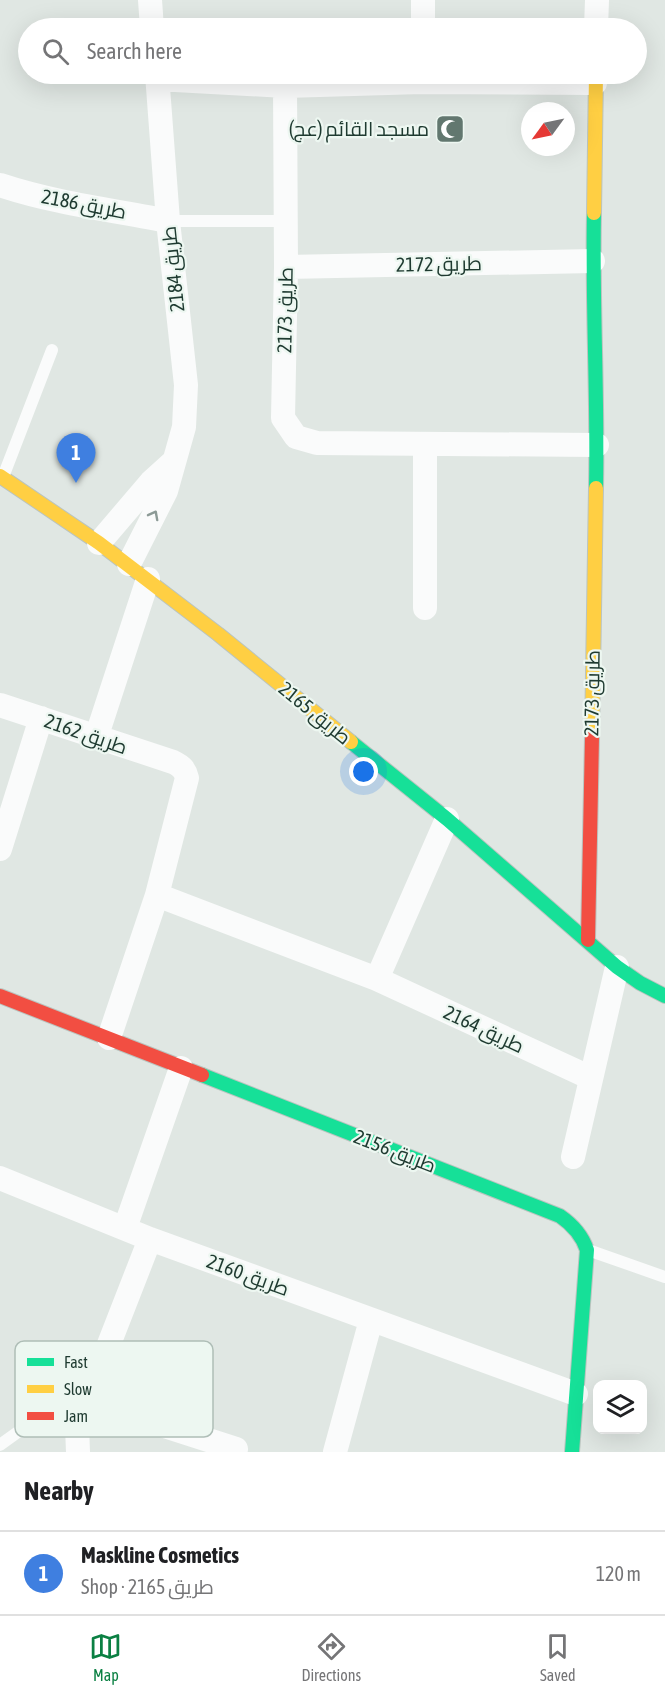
<!DOCTYPE html>
<html lang="en">
<head>
<meta charset="utf-8">
<style>
  body { margin:0; font-family:"Asap Condensed",Cairo,sans-serif; background:#f2f2f2; color:#202124 }
  .controls { position:absolute; right:18px; bottom:18px; display:grid; overflow:hidden; border-radius:12px; box-shadow:0 6px 24px #0002 }
  .controls button { width:54px; height:54px; display:grid; place-items:center; padding:0; border:0; border-bottom:2px solid #e0e0e0; background:#fff; color:#202124; font:30px sans-serif }
  .compass { position:absolute; left:521px; top:102px; width:54px; height:54px; border-radius:50%; background:#fff; box-shadow:0 6px 24px #0002; rotate:237deg }
  .you { position:absolute; left:364px; top:772px; width:21px; height:21px; margin:-15px; border:4px solid #fff; border-radius:50%; background:#1a73e8; box-shadow:0 0 0 9px #1a73e833 }
  .badge { display:grid; place-items:center; width:39px; height:39px; border-radius:50%; background:#0b8043; color:#fff; font-size:20px; font-weight:700 }
  .pin { position:absolute; translate:-50% -50px; filter:drop-shadow(0 2px 3px #0008) }
  .pin::after { content:''; position:absolute; top:32px; width:21px; height:18px; background:inherit; clip-path:polygon(0 0,100% 0,50% 100%) }
  .list { margin:0; padding:0; list-style:none }
  h2 { display:flex; justify-content:space-between; align-items:center; height:78px; margin:0; padding:0 24px; font-size:26px }
  h2 small { font-size:20px; font-weight:400; color:#757577 }
  .list li { display:grid; grid-template-columns:39px 1fr auto; gap:18px; align-items:center; box-sizing:border-box; height:84px; padding:0 24px; border-top:2px solid #e0e0e0 }
  .list b { display:block; font-size:22px; white-space:nowrap }
  .list p { margin:0; font-size:20px; white-space:nowrap; color:#757577 }
  .list em { font-size:20px; font-style:normal; color:#757577 }
  .icon { flex:none; width:33px; height:33px; fill:none; stroke:currentColor; stroke-width:2; stroke-linecap:round; stroke-linejoin:round }
  .map { position:relative; flex:none; width:665px; height:1452px; overflow:hidden }
  .search { position:absolute; background:#fff; box-shadow:0 6px 24px #0002; left:18px; right:18px; top:18px; height:66px; display:flex; align-items:center; gap:15px; box-sizing:border-box; padding:0 21px; border-radius:33px; color:#757577; font-size:22px }
  .sheet { height:162px; background:#fff }
  nav { display:flex; justify-content:space-around; align-items:center; box-sizing:border-box; height:84px; border-top:2px solid #e0e0e0; background:#fff; font-size:16px; color:#757577 }
  nav a { display:grid; justify-items:center; gap:3px }
  nav .on { color:#0b8043 }
  .map>svg:first-child { display:block }
</style>
</head>
<body>
<div class="map">
<svg width="665" height="1452" viewBox="0 0 665 1452">
  <rect width="100%" height="100%" fill="#e0e7e3"/>
  <g fill="none" stroke-linecap="round" stroke-linejoin="round">
    <!-- fast casing -->
    <g stroke="#bac4bf" stroke-width="16">
      <path id="fast" d="M594 213C592 305 598 396 596 488
        M351 742 447 819 617 967 640 983 665 996
        M202 1075 560 1216C573 1225 582 1235 587 1250L572 1452"/>
    </g>
    <!-- slow casing -->
    <g stroke="#bac4bf" stroke-width="16">
      <path id="slow" d="M594 213 596 74
        M0 476 99 543 218 634 351 742
        M592 736 596 488"/>
    </g>
    <!-- jam casing -->
    <g stroke="#bac4bf" stroke-width="16">
      <path id="jam" d="M588 940 592 736
        M0 996 202 1075"/>
    </g>
    <!-- lane -->
    <path stroke="#fafbfb" stroke-width="12" d="M168 221H286
      M3 477 52 350
      M588 1250 665 1277
      M0 1445 36 1419"/>
    <!-- street -->
    <path stroke="#fafbfb" stroke-width="24" d="M150 0 152 28
      M423 28V0
      M596 28 597 0
      M157 79 285 86 422 82 595 83
      M285 86 286 267 283 418 296 437 317 443 597 445
      M0 185C54 203 112 210 168 221
      M286 267 593 261
      M99 543 151 482 172 463
      M129 564 166 491 184 427 186 385 168 221 157 74
      M425 608V445
      M0 705 173 762C181 766 185 769 187 778L157 895 109 1038
      M96 738 148 579
      M0 849 41 718
      M157 895 377 979 591 1078
      M377 979 447 819
      M573 1157 617 967
      M0 1178 150 1239 576 1394
      M125 1228 181 1068
      M87 1401 236 1449
      M78 1452 77 1426 150 1239
      M335 1452 371 1320"/>
    <!-- fast -->
    <use href="#fast" stroke="#16e098" stroke-width="14"/>
    <!-- slow -->
    <use href="#slow" stroke="#ffcf43" stroke-width="14"/>
    <!-- jam -->
    <use href="#jam" stroke="#f24e42" stroke-width="14"/>
  </g>
  <!-- one-way arrows -->
  <defs><path id="oneway-chevron" d="M-2-3.5L2.5 0L-2 3.5" fill="none" stroke-width="1.6" stroke-linecap="round" stroke-linejoin="round" transform="scale(1.5)"/></defs>
  <use stroke="#8c9a96" href="#oneway-chevron" transform="translate(154 515) rotate(-62)"/>
  <!-- icons -->
  <defs>
    <g id="mosque-square" transform="scale(1.5)"><rect x="-9" y="-9" width="18" height="18" rx="4" fill="#62776f" stroke="#edf7f1"/><path d="M3.5-4.9A6 6 0 1 0 3.5 4.9A5 5 0 1 1 3.5-4.9Z" fill="#fff"/></g>
  </defs>
  <g fill-rule="evenodd">
    <use href="#mosque-square" x="450" y="129"/>
  </g>
  <g text-anchor="middle" stroke-width="4.5" stroke-linejoin="round" paint-order="stroke">
    <!-- poi labels -->
    <g font-size="20" fill="#1e3a30" stroke="#edf7f1" text-anchor="end">
      <text x="429" y="136">مسجد القائم (عج)</text>
    </g>
    <!-- street labels -->
    <g font-size="20" fill="#1e3a30" stroke="#edf7f1">
      <text transform="translate(84 204) rotate(11)" y="7">طريق 2186</text>
      <text transform="translate(439 264) rotate(-1)" y="7">طريق 2172</text>
      <text transform="translate(173 269) rotate(-96)" y="7">طريق 2184</text>
      <text transform="translate(285 310) rotate(-89)" y="7">طريق 2173</text>
      <text transform="translate(592 693) rotate(-89)" y="7">طريق 2173</text>
      <text transform="translate(315 713) rotate(39)" y="7">طريق 2165</text>
      <text transform="translate(86 734) rotate(19)" y="7">طريق 2162</text>
      <text transform="translate(484 1029) rotate(25)" y="7">طريق 2164</text>
      <text transform="translate(395 1151) rotate(21)" y="7">طريق 2156</text>
      <text transform="translate(248 1275) rotate(20)" y="7">طريق 2160</text>
    </g>
  </g>
  <!-- legend -->
  <rect x="15" y="1341" width="198" height="96" rx="9" fill="#edf7f1" stroke="#afbeb7" stroke-width="1.5"/>
  <rect x="27" y="1358" width="27" height="8" fill="#16e098"/>
  <rect x="27" y="1385" width="27" height="8" fill="#ffcf43"/>
  <rect x="27" y="1412" width="27" height="8" fill="#f24e42"/>
  <g font-size="16" fill="#1e3a30">
    <text x="64" y="1368">Fast</text>
    <text x="64" y="1395">Slow</text>
    <text x="64" y="1422">Jam</text>
  </g>
</svg>
<div class="controls">
<button><svg class="icon" aria-label="layers" viewBox="0 0 24 24"><path d="M12 4l9 5-9 5-9-5zM3 14l9 5 9-5"/></svg></button>
</div>
<svg class="compass" viewBox="-18 -18 36 36"><path d="M0-13l5 13h-10z" fill="#e53935"/><path d="M0 13l5-13h-10z" fill="#757577"/></svg>
<div class="you"></div>
<div class="pin badge" style="left:76px;top:483px;background:#3f7fe0">1</div>
<div class="search"><svg class="icon" aria-label="search" viewBox="0 0 24 24"><circle cx="10" cy="10" r="6"/><path d="M15 15l6 6"/></svg>Search here</div>
</div>
<section class="sheet">
<h2>Nearby<small></small></h2>
<ul class="list">
<li><span class="badge" style="background:#3f7fe0">1</span><div><b>Maskline Cosmetics</b><p>Shop · طريق 2165</p></div><em>120 m</em></li>
</ul>
</section>
<nav>
<a class="on"><svg class="icon" aria-label="map" viewBox="0 0 24 24"><path d="M3 6l6-2 6 2 6-2v14l-6 2-6-2-6 2zM9 4v14M15 6v14"/></svg>Map</a>
<a><svg class="icon" aria-label="directions" viewBox="0 0 24 24"><path d="M12 3l9 9-9 9-9-9zM9 14v-3h6M13 9l2 2-2 2"/></svg>Directions</a>
<a><svg class="icon" aria-label="saved" viewBox="0 0 24 24"><path d="M7 4h10v16l-5-4-5 4z"/></svg>Saved</a>
</nav>
</body>
</html>
